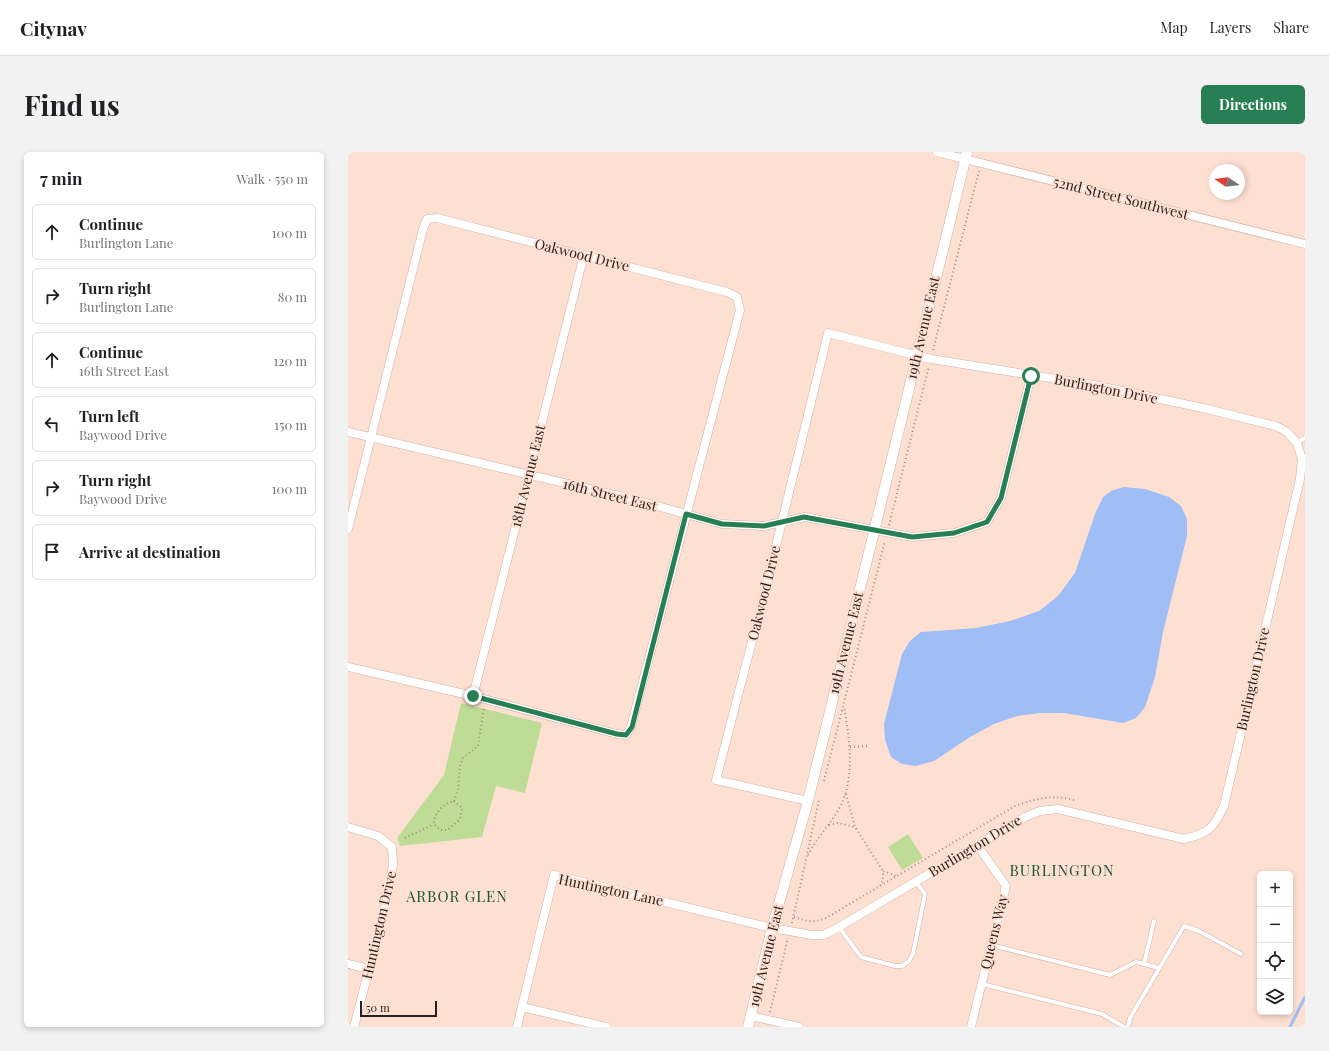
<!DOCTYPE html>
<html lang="en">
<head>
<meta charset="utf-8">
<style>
  body { margin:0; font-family:"Playfair Display",serif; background:#f2f2f2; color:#202124 }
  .controls { position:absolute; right:12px; bottom:12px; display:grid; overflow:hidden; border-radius:6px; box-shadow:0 2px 6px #0003 }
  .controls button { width:36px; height:36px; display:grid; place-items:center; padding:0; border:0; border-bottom:1px solid #e0e0e0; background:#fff; color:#202124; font:20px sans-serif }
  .compass { position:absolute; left:861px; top:12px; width:36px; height:36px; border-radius:50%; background:#fff; box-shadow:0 2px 6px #0003; rotate:283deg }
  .scale { position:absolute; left:12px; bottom:10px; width:77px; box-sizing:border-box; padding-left:4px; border:2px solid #2a201b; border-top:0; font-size:11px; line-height:14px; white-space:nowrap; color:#2a201b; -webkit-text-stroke:3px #fee0d3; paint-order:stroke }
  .stop { position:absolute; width:12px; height:12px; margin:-9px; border:3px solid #277f53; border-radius:50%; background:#fff }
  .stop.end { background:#277f53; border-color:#fff; box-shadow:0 1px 4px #0008 }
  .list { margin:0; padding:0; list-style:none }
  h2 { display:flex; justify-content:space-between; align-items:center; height:52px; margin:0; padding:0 16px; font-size:17px }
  h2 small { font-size:13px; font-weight:400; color:#757577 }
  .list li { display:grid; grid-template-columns:26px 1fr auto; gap:12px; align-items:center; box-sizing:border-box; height:56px; margin:0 8px 8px; padding:0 8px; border:1px solid #e0e0e0; border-radius:6px }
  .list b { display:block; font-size:15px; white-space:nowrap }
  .list p { margin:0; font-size:13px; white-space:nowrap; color:#757577 }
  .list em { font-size:13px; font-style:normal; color:#757577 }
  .icon { flex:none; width:22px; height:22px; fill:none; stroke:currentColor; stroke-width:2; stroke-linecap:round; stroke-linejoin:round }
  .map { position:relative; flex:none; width:957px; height:875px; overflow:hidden; border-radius:6px }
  header { display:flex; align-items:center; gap:24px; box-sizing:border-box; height:56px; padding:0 20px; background:#fff; border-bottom:1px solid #e0e0e0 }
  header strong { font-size:19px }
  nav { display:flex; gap:22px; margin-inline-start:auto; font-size:14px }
  .intro { display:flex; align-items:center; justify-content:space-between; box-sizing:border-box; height:96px; padding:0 24px }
  h1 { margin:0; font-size:28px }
  .button { padding:10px 18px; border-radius:6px; background:#277f53; color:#fff; font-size:14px; font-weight:700 }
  main { display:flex; gap:24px; padding:0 24px }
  aside { flex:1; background:#fff; border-radius:6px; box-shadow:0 2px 6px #0003 }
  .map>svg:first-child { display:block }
</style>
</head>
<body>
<header>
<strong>Citynav</strong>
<nav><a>Map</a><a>Layers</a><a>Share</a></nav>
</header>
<div class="intro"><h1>Find us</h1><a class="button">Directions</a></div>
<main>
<aside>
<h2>7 min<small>Walk · 550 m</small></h2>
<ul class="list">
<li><svg class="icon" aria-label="ahead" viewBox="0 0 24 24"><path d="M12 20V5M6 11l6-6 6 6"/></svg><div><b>Continue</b><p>Burlington Lane</p></div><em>100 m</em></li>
<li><svg class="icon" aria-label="right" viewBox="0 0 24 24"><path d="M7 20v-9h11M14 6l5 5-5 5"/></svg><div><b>Turn right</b><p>Burlington Lane</p></div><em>80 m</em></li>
<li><svg class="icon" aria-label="ahead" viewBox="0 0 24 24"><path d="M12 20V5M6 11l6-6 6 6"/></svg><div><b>Continue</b><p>16th Street East</p></div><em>120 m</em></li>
<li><svg class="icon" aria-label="left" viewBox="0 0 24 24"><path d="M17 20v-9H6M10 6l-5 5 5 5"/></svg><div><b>Turn left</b><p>Baywood Drive</p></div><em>150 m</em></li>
<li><svg class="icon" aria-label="right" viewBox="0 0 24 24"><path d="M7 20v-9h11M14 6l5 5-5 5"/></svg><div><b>Turn right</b><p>Baywood Drive</p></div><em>100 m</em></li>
<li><svg class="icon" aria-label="arrive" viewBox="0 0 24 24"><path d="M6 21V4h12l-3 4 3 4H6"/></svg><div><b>Arrive at destination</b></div></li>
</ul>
</aside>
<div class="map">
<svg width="957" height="875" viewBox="0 0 957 875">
  <rect width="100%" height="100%" fill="#fee0d3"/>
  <!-- green -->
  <path fill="#bfdc97" d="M113 551 194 571 177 641 148 634 134 685 52 694 49 686 96 623Z
    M560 682 575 706 554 718 540 695Z"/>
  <!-- water -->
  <path fill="#9fbef5" d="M776 335 797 337 821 345 833 354 839 367V384L815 480 807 525 797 555 788 566 775 571 716 561H693L669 564 646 572 622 585 586 609 568 614 554 612 543 605 537 588 536 572 554 502 562 489 573 480 628 476 662 469 691 459 710 444 727 421 747 362 755 345 765 338Z"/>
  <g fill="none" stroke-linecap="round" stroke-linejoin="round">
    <!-- stream -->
    <path stroke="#9fbef5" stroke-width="3" d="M942 875 957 845"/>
    <!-- service casing -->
    <g stroke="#cdb1a5" stroke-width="5">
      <path id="service" d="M949 291 957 286
        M491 775 513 805 547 814H554L561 809 565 802 577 742 568 730
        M643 793 762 823 788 810 811 816
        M796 812 806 769
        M634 832 754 862 776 875
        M780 875 782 866 836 774 851 779 893 802"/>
    </g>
    <!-- minor casing -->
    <g stroke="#cdb1a5" stroke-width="9">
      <path id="minor" d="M589 0 957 92
        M0 280 284 347 374 372 416 374 457 365 564 385 606 381 639 370 653 346 683 224
        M0 377 75 77 79 67 89 66 379 140 389 145 392 158 283 575 278 583 269 582 125 544 0 515
        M125 544 236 103
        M0 675 30 684 44 695 45 712 41 740 6 875
        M0 812 21 817
        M174 855 258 875
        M403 864 451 875
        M169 875 206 723 424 776 464 783H475L486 778 677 665 692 659 710 657 836 687C861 681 865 677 876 654L952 327 954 307 949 291 939 280 928 274 855 256 746 233 583 207 480 181 415 447 368 628 460 649
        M623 875 658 734 629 693"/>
    </g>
    <!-- tertiary casing -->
    <g stroke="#cdb1a5" stroke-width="11">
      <path id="tertiary" d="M400 875 424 776 460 649 619 0"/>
    </g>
    <!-- path -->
    <path stroke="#a28d83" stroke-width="2" stroke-dasharray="1 3" stroke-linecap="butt" d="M585 198 631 19
      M541 373 581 214
      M502 595 521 594
      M476 629 537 389
      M498 642 507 675 535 719
      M106 649 110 638 112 613 115 606 130 594 136 556
      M106 649 114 656 112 667 100 678H92L86 672C85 662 96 651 106 649Z
      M481 673 490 671 507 675
      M57 686 86 672
      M460 703C468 687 480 675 489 660 508 630 502 589 496 555
      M532 734 535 728V719L548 724
      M446 765C458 769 466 771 478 766L667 654C688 646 707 642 729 649
      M444 771 471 648
      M422 860 440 786"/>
    <!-- service -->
    <use href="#service" stroke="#fff" stroke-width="4"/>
    <!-- minor -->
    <use href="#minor" stroke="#fff" stroke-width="8"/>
    <!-- tertiary -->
    <use href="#tertiary" stroke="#fff" stroke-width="10"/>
  </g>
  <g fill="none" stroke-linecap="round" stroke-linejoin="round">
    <!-- route -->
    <path stroke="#277f53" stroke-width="5" d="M125 544 269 582 278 583 284 575 338 362 374 372 416 374 456 365 564 385 606 381 639 370 653 346 683 224"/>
  </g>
  <g text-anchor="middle" stroke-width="4" stroke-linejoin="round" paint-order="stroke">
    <!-- street labels -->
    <g font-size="14" fill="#2a201b" stroke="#fee0d3">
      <text transform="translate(773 46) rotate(14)" y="5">52nd Street Southwest</text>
      <text transform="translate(234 103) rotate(14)" y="5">Oakwood Drive</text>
      <text transform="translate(575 176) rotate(-77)" y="5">19th Avenue East</text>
      <text transform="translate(758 237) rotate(11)" y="5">Burlington Drive</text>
      <text transform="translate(180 324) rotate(-76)" y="5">18th Avenue East</text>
      <text transform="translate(262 343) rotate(14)" y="5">16th Street East</text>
      <text transform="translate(416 441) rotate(-76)" y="5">Oakwood Drive</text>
      <text transform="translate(498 491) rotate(-76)" y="5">19th Avenue East</text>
      <text transform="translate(905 527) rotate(-77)" y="5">Burlington Drive</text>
      <text transform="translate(627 694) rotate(-31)" y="5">Burlington Drive</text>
      <text transform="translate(263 738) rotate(12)" y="5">Huntington Lane</text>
      <text transform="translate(31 773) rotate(-77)" y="5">Huntington Drive</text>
      <text transform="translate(646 780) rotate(-76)" y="5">Queens Way</text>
      <text transform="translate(418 804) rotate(-76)" y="5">19th Avenue East</text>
    </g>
    <!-- neighbourhood labels -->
    <g font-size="15" letter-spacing="1" fill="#165234" stroke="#fee0d3">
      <text x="714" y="724">BURLINGTON</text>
      <text x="109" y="750">ARBOR GLEN</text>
    </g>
  </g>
</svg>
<div class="controls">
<button>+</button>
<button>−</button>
<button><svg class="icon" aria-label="locate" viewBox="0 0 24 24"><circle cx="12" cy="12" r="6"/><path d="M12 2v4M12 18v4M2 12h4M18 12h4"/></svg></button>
<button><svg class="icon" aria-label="layers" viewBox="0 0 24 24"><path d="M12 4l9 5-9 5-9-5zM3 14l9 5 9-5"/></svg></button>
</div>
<svg class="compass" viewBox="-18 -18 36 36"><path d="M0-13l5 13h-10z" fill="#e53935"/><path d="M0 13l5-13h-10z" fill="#757577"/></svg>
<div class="scale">50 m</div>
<div class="stop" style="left:683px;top:224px"></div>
<div class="stop end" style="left:125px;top:544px"></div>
</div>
</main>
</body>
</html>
